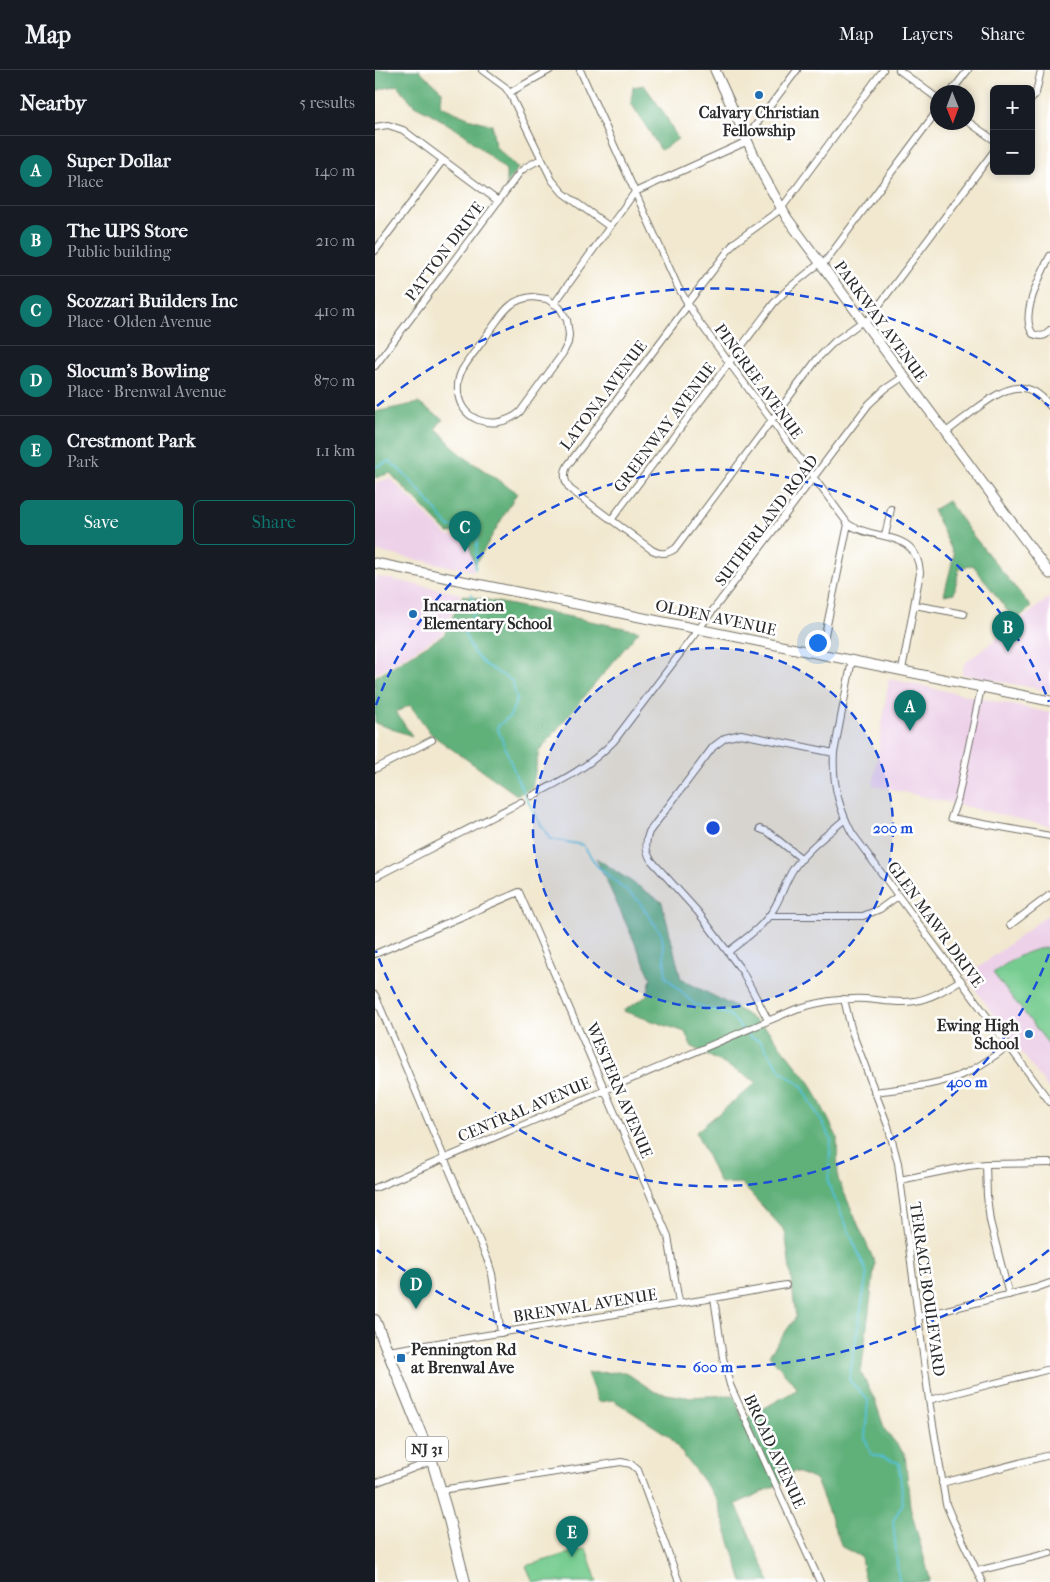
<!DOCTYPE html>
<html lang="en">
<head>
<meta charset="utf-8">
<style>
  body { margin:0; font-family:"IM FELL French Canon",serif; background:#242831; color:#f1f3f6 }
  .controls { position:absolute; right:15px; top:15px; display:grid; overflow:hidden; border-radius:8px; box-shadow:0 2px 8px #0003 }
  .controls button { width:45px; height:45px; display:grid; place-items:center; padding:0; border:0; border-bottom:1px solid #363941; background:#171b24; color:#f1f3f6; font:25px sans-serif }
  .compass { position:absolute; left:555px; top:15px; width:45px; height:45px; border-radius:50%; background:#171b24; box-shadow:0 2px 8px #0003; rotate:179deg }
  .you { position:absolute; left:442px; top:572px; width:18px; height:18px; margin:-12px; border:4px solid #fff; border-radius:50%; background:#1a73e8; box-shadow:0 0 0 8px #1a73e833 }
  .badge { display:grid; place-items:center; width:32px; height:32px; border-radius:50%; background:#0f766e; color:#fff; font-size:16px; font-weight:700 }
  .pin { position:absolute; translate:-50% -41px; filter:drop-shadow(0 1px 2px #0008) }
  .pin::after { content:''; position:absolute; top:26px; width:18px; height:15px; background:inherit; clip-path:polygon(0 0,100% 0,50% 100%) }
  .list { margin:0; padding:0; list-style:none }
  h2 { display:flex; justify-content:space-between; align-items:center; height:65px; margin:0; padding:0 20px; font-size:21px }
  h2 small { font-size:16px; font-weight:400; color:#9ea1a6 }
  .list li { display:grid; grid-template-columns:32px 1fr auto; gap:15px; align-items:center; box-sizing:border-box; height:70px; padding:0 20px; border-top:1px solid #363941 }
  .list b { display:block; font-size:19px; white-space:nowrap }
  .list p { margin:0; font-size:16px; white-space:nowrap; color:#9ea1a6 }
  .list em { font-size:16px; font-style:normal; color:#9ea1a6 }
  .actions { display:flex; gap:10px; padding:15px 20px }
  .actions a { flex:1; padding:11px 0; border:1px solid #0f766e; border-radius:8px; text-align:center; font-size:18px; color:#0f766e }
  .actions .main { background:#0f766e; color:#fff }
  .map { position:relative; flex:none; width:675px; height:1512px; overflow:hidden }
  header { display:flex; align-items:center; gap:30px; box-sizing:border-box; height:70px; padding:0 25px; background:#171b24; border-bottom:1px solid #363941 }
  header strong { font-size:24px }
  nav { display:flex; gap:28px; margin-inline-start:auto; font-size:18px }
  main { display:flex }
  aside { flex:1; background:#171b24 }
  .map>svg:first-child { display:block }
</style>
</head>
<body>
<header>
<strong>Map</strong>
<nav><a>Map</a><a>Layers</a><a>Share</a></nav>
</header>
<main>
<aside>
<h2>Nearby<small>5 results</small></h2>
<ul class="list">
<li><span class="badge">A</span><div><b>Super Dollar</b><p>Place</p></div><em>140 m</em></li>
<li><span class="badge">B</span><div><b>The UPS Store</b><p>Public building</p></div><em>210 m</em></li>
<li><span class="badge">C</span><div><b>Scozzari Builders Inc</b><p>Place · Olden Avenue</p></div><em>410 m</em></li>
<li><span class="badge">D</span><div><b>Slocum's Bowling</b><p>Place · Brenwal Avenue</p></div><em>870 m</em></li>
<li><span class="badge">E</span><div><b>Crestmont Park</b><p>Park</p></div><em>1.1 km</em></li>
</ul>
<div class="actions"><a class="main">Save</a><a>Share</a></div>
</aside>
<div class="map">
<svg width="675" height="1512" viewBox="0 0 675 1512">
  <rect width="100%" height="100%" fill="#fff"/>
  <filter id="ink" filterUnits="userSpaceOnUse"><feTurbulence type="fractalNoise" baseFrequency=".02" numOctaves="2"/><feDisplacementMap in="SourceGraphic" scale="10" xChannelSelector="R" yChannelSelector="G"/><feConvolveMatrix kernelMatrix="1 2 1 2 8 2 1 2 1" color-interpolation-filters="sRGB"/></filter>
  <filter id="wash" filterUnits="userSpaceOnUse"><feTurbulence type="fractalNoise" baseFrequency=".0096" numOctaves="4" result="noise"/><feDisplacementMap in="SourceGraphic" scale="20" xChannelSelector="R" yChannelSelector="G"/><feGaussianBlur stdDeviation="1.12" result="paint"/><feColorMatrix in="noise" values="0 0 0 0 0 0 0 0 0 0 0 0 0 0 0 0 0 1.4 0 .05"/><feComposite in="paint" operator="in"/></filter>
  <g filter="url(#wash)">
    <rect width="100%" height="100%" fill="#f1e8cf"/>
    <!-- built -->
    <path fill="#edd1e9" d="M15 408 71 465 99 472 98 501 0 481V413Z
      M0 506 86 524 67 564 0 604Z
      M675 527V621L587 604 589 594Z
      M514 609 675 643V756L498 715Z
      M675 843V1021L591 907Z"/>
    <!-- green -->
    <path fill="#76cc90" stroke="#507c5e" d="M675 877V976L618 903C636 890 652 879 675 877Z
      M211 1478 222 1512H158L151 1496Z"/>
    <!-- forest -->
    <path fill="#60b07a" stroke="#466e52" d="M0 0H44L67 21 66 36 93 48 117 55 120 76 143 98 131 115V100L89 64 53 42 39 35 22 15 0 21Z
      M269 15 289 43 303 69 286 80 256 33 258 17Z
      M43 333 68 349 61 358 85 384 142 423 100 495 90 462 73 463 15 403 0 408V342Z
      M573 431 596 463 656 537 640 551 598 495 584 499 579 523 569 525 579 485 558 440Z
      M88 525 264 561 164 681 157 718 142 725 57 665 35 635 21 642 37 666 0 653V607L69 565Z
      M221 788 287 832 306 909 362 938 392 959 436 1014 462 1067 463 1109 500 1193 486 1303 499 1328 510 1360 530 1384 535 1437 555 1509 554 1512H490L486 1487 467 1477 441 1410 419 1401 409 1412 361 1434 395 1512H368L341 1428 294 1366 238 1330 223 1332 212 1303 250 1302 280 1322 310 1327 359 1325 368 1350 423 1319 394 1285 421 1247 410 1161 366 1113 345 1114 321 1062 382 1012 316 976 310 962 248 941 272 926 276 908Z"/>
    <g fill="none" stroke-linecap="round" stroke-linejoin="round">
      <!-- stream -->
      <path stroke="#54bfd0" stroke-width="2" d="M0 397 14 391C38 410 56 434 74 457L93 456 103 464 100 499
        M97 524C100 542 99 549 89 563L98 582 109 594 137 611 142 629 135 646 122 657 142 708 160 745 175 769 208 775 222 796 263 830 287 865 291 907 319 934 355 945 367 959
        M371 962 375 967 385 971 408 1003 427 1016 456 1069 453 1113 492 1203 474 1310 493 1330 490 1367 496 1384 524 1393 528 1433 518 1451 524 1512"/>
    </g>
  </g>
  <g filter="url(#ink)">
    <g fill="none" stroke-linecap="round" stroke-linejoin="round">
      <!-- minor casing -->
      <g stroke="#706d64" stroke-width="8">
        <path id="minor" d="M107 0 130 17 135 24 177 110 188 123 235 157
          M205 0 303 217 322 249 473 454C500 472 542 458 545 503L527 600
          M524 0 562 28
          M576 22 593 0
          M134 23 175 0
          M656 30 661 23 666 0
          M592 51 619 70
          M0 57 13 55 28 60 123 131
          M371 68 422 0
          M0 181 68 90
          M675 186C666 204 644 246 658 264 665 267 671 267 675 260
          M447 196 562 41
          M157 227 172 229 185 238 192 250 194 265 193 273 188 283 145 342C119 364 80 350 83 315 83 310 85 304 87 300 95 287 105 275 114 262 121 253 127 242 136 235 142 230 149 228 157 227Z
          M179 234 260 122 373 71
          M312 234 359 173 406 139 508 0
          M313 235 193 395C188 403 189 411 195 419L277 480C286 485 293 484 301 478L443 288 459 272 488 251
          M490 254 619 81
          M0 296 145 102 151 97 166 89
          M570 363C580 355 591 347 601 339 627 320 650 304 675 336
          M236 450 399 233 415 217 445 193
          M510 466 516 439
          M539 535 589 544
          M446 584 473 454
          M477 590 459 683C457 712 463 737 477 763L675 1032
          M606 618 583 728 576 748 675 766
          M0 699 57 670
          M157 726C188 710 214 697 239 671L494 334 510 319 528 307
          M385 759 393 762 427 789
          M0 807 146 732
          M394 846H488L505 839 523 826
          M635 855 675 825
          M353 882C369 869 387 858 398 840 407 826 410 811 419 798 432 779 453 764 470 749
          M0 884 144 822 293 1166 304 1233
          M0 925 113 1191 117 1204 126 1263
          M469 929 477 962 513 1056 523 1093 554 1330 571 1434 576 1446 607 1512
          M393 950 367 901 323 842 276 790C270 780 270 772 274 762L338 677 350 668 366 664 459 683
          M499 1022C530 1018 562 1016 591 1003 606 996 620 985 634 976
          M611 1094 612 1126 615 1151 634 1225
          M525 1110 593 1096 611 1094 675 1093
          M0 1118 421 939C444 932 466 928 490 929 507 930 523 934 540 931 557 928 571 919 586 910
          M339 1228 348 1288 355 1315 445 1512
          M543 1247 661 1218 675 1213
          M13 1281 339 1228 411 1215
          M554 1330 675 1299
          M0 1413 57 1391
          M567 1413 675 1385
          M66 1420 246 1392 256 1394 263 1400 304 1512
          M602 1501 675 1483"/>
      </g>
      <!-- secondary casing -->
      <g stroke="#706d64" stroke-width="11">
        <path id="secondary" d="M340 0 388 105 412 148 675 504
          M0 493 675 631"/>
      </g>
      <!-- primary casing -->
      <g stroke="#706d64" stroke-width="12">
        <path id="primary" d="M0 1250 57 1391 72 1442 90 1512"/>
      </g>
      <!-- minor -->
      <use href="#minor" stroke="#fff" stroke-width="6"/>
      <!-- secondary -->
      <use href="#secondary" stroke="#fff" stroke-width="9"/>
      <!-- primary -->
      <use href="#primary" stroke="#fff" stroke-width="10"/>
    </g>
  </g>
  <!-- distance rings -->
  <circle cx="338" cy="758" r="180" fill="#1d4ed8" fill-opacity=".12"/>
  <g fill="none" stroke="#1d4ed8" stroke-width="2.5" stroke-dasharray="9 6">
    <circle cx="338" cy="758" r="180"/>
    <path d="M674 884A359 359 0 0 1 1 881M1 635A359 359 0 0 1 674 632"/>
    <path d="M674 1180A539 539 0 0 1 2 1180M2 336A539 539 0 0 1 674 336"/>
  </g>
  <!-- markers -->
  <g fill="#1f6fb2" stroke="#fff" stroke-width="2">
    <circle cx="384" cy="25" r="5"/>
    <circle cx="38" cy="544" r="5"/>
    <circle cx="654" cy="964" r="5"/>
    <rect x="21" y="1283" width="10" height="10" rx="2.5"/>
  </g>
  <g text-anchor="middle" stroke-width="5" stroke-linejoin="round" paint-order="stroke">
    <!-- shield labels -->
    <rect fill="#fff" stroke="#6b6b6b" stroke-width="1" x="31" y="1366.5" width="42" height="25" rx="4"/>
    <g font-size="15" font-weight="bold" fill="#2b2b2b">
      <text x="52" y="1384">NJ 31</text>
    </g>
    <!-- poi labels -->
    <g font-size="16" font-weight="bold" fill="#2b2b2b" stroke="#fff" text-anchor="start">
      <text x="384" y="48" text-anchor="middle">Calvary Christian<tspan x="384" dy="18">Fellowship</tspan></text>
      <text x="48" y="541">Incarnation<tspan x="48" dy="18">Elementary School</tspan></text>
      <text x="644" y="961" text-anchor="end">Ewing High<tspan x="644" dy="18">School</tspan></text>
      <text x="36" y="1285">Pennington Rd<tspan x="36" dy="18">at Brenwal Ave</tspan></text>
    </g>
    <!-- street labels -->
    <g font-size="16" fill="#2b2b2b" stroke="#fff">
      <text transform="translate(69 181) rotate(-53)" y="6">PATTON DRIVE</text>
      <text transform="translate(506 251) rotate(54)" y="6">PARKWAY AVENUE</text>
      <text transform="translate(384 311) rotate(54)" y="6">PINGREE AVENUE</text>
      <text transform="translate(228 325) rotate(-53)" y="6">LATONA AVENUE</text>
      <text transform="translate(289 357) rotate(-53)" y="6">GREENWAY AVENUE</text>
      <text transform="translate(391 450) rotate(-53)" y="6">SUTHERLAND ROAD</text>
      <text transform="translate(341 547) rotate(12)" y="6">OLDEN AVENUE</text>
      <text transform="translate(561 854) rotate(54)" y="6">GLEN MAWR DRIVE</text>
      <text transform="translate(245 1020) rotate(67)" y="6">WESTERN AVENUE</text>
      <text transform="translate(149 1039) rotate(-23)" y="6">CENTRAL AVENUE</text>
      <text transform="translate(553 1219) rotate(82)" y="6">TERRACE BOULEVARD</text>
      <text transform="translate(210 1235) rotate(-9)" y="6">BRENWAL AVENUE</text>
      <text transform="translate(400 1381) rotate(65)" y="6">BROAD AVENUE</text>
    </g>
  </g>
  <circle cx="338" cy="758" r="8" fill="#1d4ed8" stroke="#fff" stroke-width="2.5"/>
  <g font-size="15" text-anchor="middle" font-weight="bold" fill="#1d4ed8" stroke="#fff" stroke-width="5" stroke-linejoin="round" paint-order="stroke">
    <text x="518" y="763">200 m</text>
    <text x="592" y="1017">400 m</text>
    <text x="338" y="1302">600 m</text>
  </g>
</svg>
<div class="controls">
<button>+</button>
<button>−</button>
</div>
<svg class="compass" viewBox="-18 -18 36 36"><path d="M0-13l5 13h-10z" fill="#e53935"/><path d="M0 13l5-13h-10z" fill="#9ea1a6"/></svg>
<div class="you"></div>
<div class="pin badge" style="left:535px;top:661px">A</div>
<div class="pin badge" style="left:633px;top:582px">B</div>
<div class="pin badge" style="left:90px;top:482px">C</div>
<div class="pin badge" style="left:41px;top:1239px">D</div>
<div class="pin badge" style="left:197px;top:1487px">E</div>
</div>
</main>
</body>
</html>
